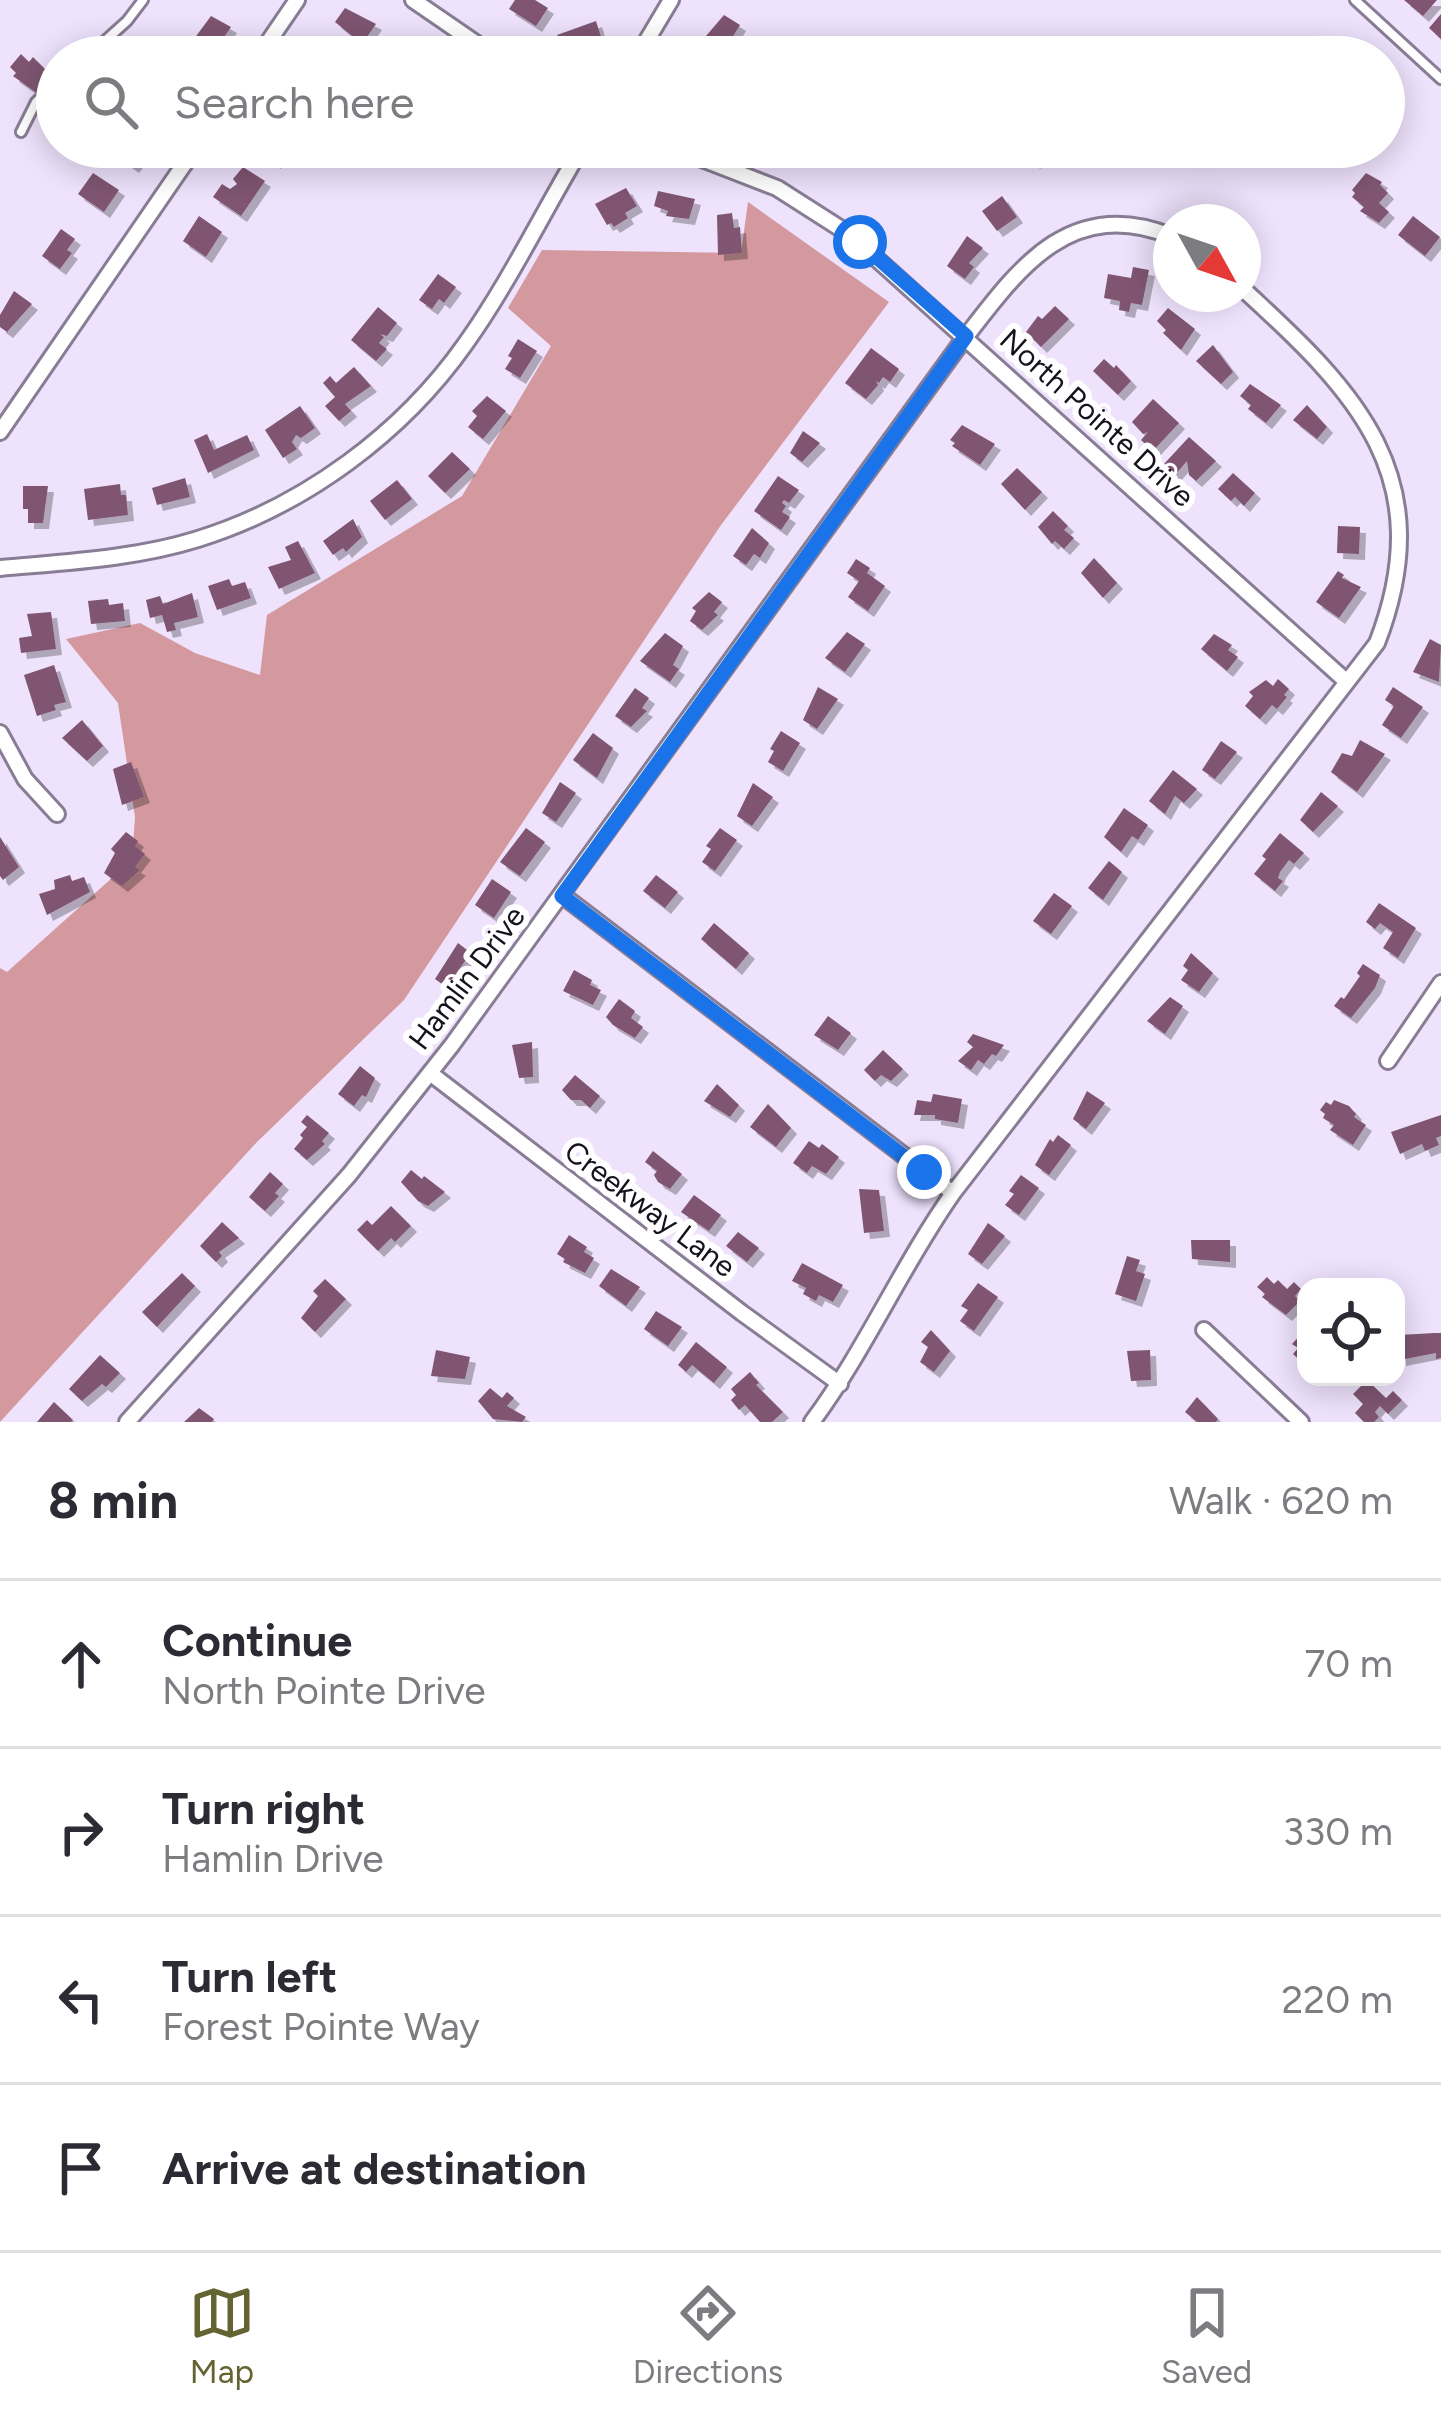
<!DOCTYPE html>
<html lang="en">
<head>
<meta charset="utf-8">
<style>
  body { margin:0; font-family:Figtree,sans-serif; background:#f7f7f7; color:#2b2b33 }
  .controls { position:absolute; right:36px; bottom:36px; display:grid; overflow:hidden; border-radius:24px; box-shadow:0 6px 30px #0003 }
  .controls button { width:108px; height:108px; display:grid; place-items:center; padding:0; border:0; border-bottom:3px solid #e1e1e2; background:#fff; color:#2b2b33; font:60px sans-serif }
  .compass { position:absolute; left:1153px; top:204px; width:108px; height:108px; border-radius:50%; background:#fff; box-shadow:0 6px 30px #0003; rotate:130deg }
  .stop { position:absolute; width:36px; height:36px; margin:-27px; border:9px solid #1a73e8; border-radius:50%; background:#fff }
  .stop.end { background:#1a73e8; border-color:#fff; box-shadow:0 3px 12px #0008 }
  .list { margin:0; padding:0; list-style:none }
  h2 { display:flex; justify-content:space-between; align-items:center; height:156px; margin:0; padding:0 48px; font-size:51px }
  h2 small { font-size:39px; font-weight:400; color:#7c7c81 }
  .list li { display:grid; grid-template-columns:78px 1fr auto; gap:36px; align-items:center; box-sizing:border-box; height:168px; padding:0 48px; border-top:3px solid #e1e1e2 }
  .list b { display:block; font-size:45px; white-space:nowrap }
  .list p { margin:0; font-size:39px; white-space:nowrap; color:#7c7c81 }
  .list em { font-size:39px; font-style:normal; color:#7c7c81 }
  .icon { flex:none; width:66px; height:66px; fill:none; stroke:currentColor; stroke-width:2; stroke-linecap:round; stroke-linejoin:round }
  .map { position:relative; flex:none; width:1441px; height:1422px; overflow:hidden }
  .search { position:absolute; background:#fff; box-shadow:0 6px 30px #0003; left:36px; right:36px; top:36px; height:132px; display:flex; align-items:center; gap:30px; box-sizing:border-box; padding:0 42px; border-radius:66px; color:#7c7c81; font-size:45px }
  .sheet { height:828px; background:#fff }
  nav { display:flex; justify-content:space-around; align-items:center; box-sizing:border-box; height:168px; border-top:3px solid #e1e1e2; background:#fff; font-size:33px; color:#7c7c81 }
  nav a { display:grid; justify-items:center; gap:6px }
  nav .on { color:#636431 }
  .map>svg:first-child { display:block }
</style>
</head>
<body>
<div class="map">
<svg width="1441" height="1422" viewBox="0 0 1441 1422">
  <defs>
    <filter id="shadow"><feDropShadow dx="6" dy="6" stdDeviation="0" flood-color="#0004"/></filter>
  </defs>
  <rect width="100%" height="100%" fill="#eee2fc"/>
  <!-- forest -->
  <path fill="#d4999f" d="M748 202 889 302 721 525 404 1000 257 1142 0 1422V968L7 972 132 860 135 817 118 703 66 639 140 623 195 653 260 675 267 615 462 496 551 346 508 308 542 250 741 253Z"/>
  <!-- building -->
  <path fill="#7f5471" filter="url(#shadow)" d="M515 0H535L548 8 536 26 509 9Z
    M1404 0H1437L1423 16Z
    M345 8 376 24 362 44 335 22Z
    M1441 14V39L1429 28Z
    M724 15 740 25 721 56 700 43Z
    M211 16 231 27 211 56 191 43Z
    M596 21 602 40 563 52 557 35Z
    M399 44 418 57H389Z
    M21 54 29 62 33 57 46 70 42 74 49 81 38 94 13 76 16 73 10 67Z
    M104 147H135L142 155 133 167Z
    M257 147H283L275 163 254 152Z
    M1019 147H1059L1034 163Z
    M1103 147H1133L1131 158 1103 151Z
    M243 167 265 181 241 216 213 197 222 184 230 189 237 184 233 179Z
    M93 173 119 190 104 212 78 194Z
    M1366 173 1382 182 1380 185 1388 193 1379 203 1389 212 1379 223 1360 211 1364 207 1352 197 1355 193 1352 190Z
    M626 188 637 206 625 213 628 218 614 227 611 223 607 225 595 204Z
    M658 191 695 199 689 219 666 216 668 211 654 206Z
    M1002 196 1017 217 997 231 982 211Z
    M732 213 734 228 740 227 742 253 718 255 717 215Z
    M199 216 222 232 206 257 183 241Z
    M1413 216 1440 237 1425 256 1398 235Z
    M61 229 75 239 67 250 72 253 60 269 42 256Z
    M967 236 983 248 969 263 974 267 965 279 947 266Z
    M1133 267 1149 270 1142 305 1131 303 1129 312 1119 310 1120 301 1104 298 1108 274 1131 278Z
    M438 274 456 287 444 303 439 299 432 309 419 300Z
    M14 291 32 304 7 332 0 327V315Z
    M1055 306 1069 319 1041 347 1026 332 1038 316 1042 319Z
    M378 307 397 323 387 336 380 334 384 337 379 343 387 349 376 361 351 340Z
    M1168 308 1195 329 1181 350 1163 333 1166 330 1157 321Z
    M518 339 537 351 520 378 505 369 512 358 508 356Z
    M1213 345 1233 372 1221 384 1196 361Z
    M871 348 899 369 890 382 883 377 879 383 876 381 878 385 866 399 845 383Z
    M1104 359 1114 368 1116 365 1131 381 1118 395 1093 371Z
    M354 367 371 386 345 404 351 411 339 421 325 406 335 397 323 383 330 376 336 383Z
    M1250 384 1281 405 1266 423 1248 409 1251 405 1240 396Z
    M487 396 506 411 483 439 468 427 477 416 472 411Z
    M1153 399 1179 423 1153 451 1141 440 1148 432 1143 434 1132 422Z
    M1307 405 1327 427 1317 439 1293 420Z
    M300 406 315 428 301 438 296 435 292 442 297 449 283 458 265 430Z
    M962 425 995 444 980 465 952 446 955 443 950 440Z
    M803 431 820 443 802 462 790 453Z
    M207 434 214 450 247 435 254 450 208 473 194 440Z
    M1189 437 1216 461 1196 481 1189 475 1187 461 1175 475 1164 464Z
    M452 452 470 469 445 493 428 476Z
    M1017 468 1042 492 1025 510 1001 484Z
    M1233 473 1255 493 1244 506 1235 497 1231 501 1218 489Z
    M778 476 799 490 789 503 784 500 782 503 786 506 782 512 790 517 781 530 754 511Z
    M185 478 190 497 157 505 152 488Z
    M397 480 412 499 385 520 370 501Z
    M120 484 121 495H126L128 515 88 520 84 489Z
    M23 486H48L43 523H28V509H23Z
    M1053 511 1068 526 1064 530 1074 538 1064 549 1055 541 1052 544 1038 527Z
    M353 519 362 537 346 552 343 548 333 555 323 541Z
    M1338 526 1360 527 1359 554 1337 553Z
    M752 528 769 543 760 558 754 554 746 565 733 556Z
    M298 541 315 573 279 589 268 567 291 560 285 547Z
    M1094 558 1117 583 1103 598 1081 573Z
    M856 559 870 568 867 573 885 586 868 611 848 597 859 581 847 573Z
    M1338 571 1344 575 1342 578 1361 587 1339 618 1316 602Z
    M229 579 232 586 245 582 251 598 217 610 208 586Z
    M709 592 722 602 714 612 718 615 702 630 690 621 696 611 692 608Z
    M192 593 198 617 174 623 176 630 167 632 162 615 150 618 146 600 160 596 163 604Z
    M108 599 109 605 123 603 125 621 91 624 88 601Z
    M51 612 56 649 21 653 19 638 32 636 27 614Z
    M847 632 865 644 845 672 825 658Z
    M665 633 683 646 673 665 679 669 670 682 640 661Z
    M1214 634 1232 645 1228 650 1238 657 1227 671 1201 649Z
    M1430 639 1441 645 1439 682 1413 672Z
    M54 665 66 702 54 705 56 710 37 716 24 675Z
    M1278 679 1289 689 1284 695 1287 697 1277 709 1272 705 1260 719 1245 706 1253 696 1249 692 1266 680 1273 686Z
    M818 687 838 699 817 729 803 720Z
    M1393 687 1423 707 1401 738 1382 725 1394 706 1385 700Z
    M635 688 649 698 642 708 647 711 631 727 615 716Z
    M82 720 103 746 87 761 62 738Z
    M781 731 800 743 783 771 768 762 774 751 770 749Z
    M593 733 613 748 597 778 573 760Z
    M1360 740 1385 754 1357 792 1331 772 1342 753 1352 756Z
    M1221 741 1237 752 1215 779 1202 770Z
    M131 762 144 797 122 805 113 769Z
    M1173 770 1197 789 1184 803 1175 796 1165 814 1149 801Z
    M560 782 576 793 556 822 542 813Z
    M753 783 773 797 752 826 737 816Z
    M1321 792 1338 806 1313 832 1300 820Z
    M1124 808 1148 825 1138 840 1132 836 1121 852 1104 837Z
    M526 828 545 842 520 876 500 862Z
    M720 828 737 840 715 871 702 862 711 849 706 846Z
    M126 832 138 841 135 846 145 854 135 867 140 870 122 886 104 873 115 853 111 849Z
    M1280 833 1304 853 1294 864 1289 860 1280 872 1278 878 1283 881 1275 891 1254 874 1266 859 1262 856Z
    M0 837 19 867 3 880 0 876Z
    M1109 861 1122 872 1103 900 1088 888Z
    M70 875 72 881 84 877 90 892 47 915 39 894 55 889 54 880Z
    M656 875 678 892 665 908 643 891Z
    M492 879 511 892 494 918 475 905Z
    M1054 893 1072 906 1051 934 1033 921Z
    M1379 903 1416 928 1398 958 1383 948 1393 932 1380 923 1375 929 1366 922Z
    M714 923 749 953 736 969 701 939Z
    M458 943 471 953 446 987 435 979Z
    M1191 953 1213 973 1199 992 1181 980 1188 970 1183 966Z
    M1363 964 1380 975 1375 988 1351 1018 1334 1006 1341 997 1344 999 1360 976 1357 973Z
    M574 970 592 980 590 985 601 990 593 1005 563 991Z
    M1170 997 1183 1006 1165 1034 1147 1021Z
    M619 999 635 1011 631 1018 643 1027 635 1038 613 1025 606 1017Z
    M828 1016 851 1033 838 1050 814 1035Z
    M973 1034 1004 1045 996 1056 992 1054 984 1064 978 1060 971 1070 958 1061 973 1047 967 1042Z
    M532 1042 533 1077 519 1078 512 1045Z
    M883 1050 903 1069 891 1081 881 1075 875 1081 864 1070Z
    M360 1066 375 1078 366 1097 362 1095 354 1106 338 1094Z
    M575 1075 600 1096 590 1108 581 1100H571L562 1090Z
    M717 1084 739 1105 730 1117 704 1101Z
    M1087 1091 1105 1103 1086 1129 1073 1119Z
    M933 1094 962 1099 958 1123 935 1119V1115H914L917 1100 931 1102Z
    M1334 1100 1349 1106 1356 1114 1354 1117 1366 1125 1353 1145 1330 1130 1334 1125 1323 1118 1325 1114 1320 1110 1326 1102 1331 1105Z
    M768 1104 791 1128 776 1147 750 1127Z
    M307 1115 329 1133 322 1141 325 1144 307 1160 294 1149 303 1138 300 1135 307 1127 301 1122Z
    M1441 1115V1136L1436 1138 1439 1145 1425 1151 1422 1144 1400 1154 1391 1132Z
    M1058 1135 1071 1145 1049 1175 1035 1165 1050 1139 1053 1142Z
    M809 1141 819 1148 822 1144 839 1157 826 1174 812 1166 807 1173 793 1163Z
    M653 1151 682 1174 670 1189 658 1182 654 1175 657 1171 645 1162Z
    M411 1170 422 1179 424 1176 445 1192 428 1206 418 1201 401 1182Z
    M270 1172 283 1184 275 1193 279 1196 265 1211 249 1197Z
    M1021 1175 1039 1188 1019 1215 1005 1205 1014 1194 1009 1191Z
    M859 1189 879 1190 884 1231 864 1233Z
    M694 1195 721 1215 709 1231 681 1212Z
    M391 1206 411 1226 395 1242 391 1238 378 1251 357 1230 367 1220 372 1225Z
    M222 1222 239 1238 219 1252 222 1256 216 1262 200 1246Z
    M988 1223 1005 1236 982 1264 968 1254Z
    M738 1232 759 1248 747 1262 726 1246Z
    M569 1235 587 1247 584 1252 594 1258 585 1273 563 1262 565 1259 557 1254Z
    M1191 1240H1230V1262L1192 1259Z
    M1127 1256 1140 1260 1136 1271 1145 1274 1136 1301 1115 1294Z
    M802 1263 843 1285 833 1302 819 1295 816 1301 803 1294 806 1288 792 1281Z
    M611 1269 640 1287 626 1306 599 1286Z
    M182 1273 195 1286 157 1327 142 1312Z
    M1267 1277 1274 1284 1278 1280 1287 1289 1294 1282 1301 1289 1295 1296 1300 1301 1286 1315 1262 1297 1265 1294 1257 1287Z
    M325 1279 346 1299 315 1332 301 1318 318 1296 313 1291Z
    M978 1283 998 1297 974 1331 960 1321 968 1310 961 1306Z
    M656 1311 682 1327 668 1346 644 1329Z
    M1306 1329V1366L1293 1354 1298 1348 1292 1344Z
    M931 1330 950 1351 934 1372 920 1362 928 1347 921 1342Z
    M1435 1333H1441V1358L1436 1359V1353L1400 1360 1399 1335Z
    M696 1342 727 1367 714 1383 692 1365 686 1372 678 1365Z
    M436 1350 470 1357 465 1379 431 1376Z
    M1150 1350 1151 1380 1131 1381 1127 1351Z
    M100 1355 120 1373 106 1387 102 1384 82 1401 69 1389Z
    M750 1372 759 1383 756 1385 783 1412 772 1422H760L745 1405 739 1410 731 1400 736 1395 731 1389Z
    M1367 1380 1386 1398 1393 1391 1402 1400 1388 1414 1380 1406 1375 1412 1379 1417 1374 1422H1364L1355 1413 1363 1404 1353 1394Z
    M490 1388 502 1398 507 1392 514 1398 507 1406 526 1417 522 1422 493 1419 478 1401Z
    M1197 1397 1218 1419 1216 1422H1197L1185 1412Z
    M54 1402 73 1420 71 1422H37Z
    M199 1408 214 1419 212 1422H184Z"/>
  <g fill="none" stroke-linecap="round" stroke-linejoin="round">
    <!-- lane casing -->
    <g stroke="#887d94" stroke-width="14">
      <path id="lane" d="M1355 0 1441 79
        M87 57 127 21 143 0
        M21 132 36 102 57 81"/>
    </g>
    <!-- street casing -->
    <g stroke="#887d94" stroke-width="20">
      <path id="street" d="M413 0 496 57
        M258 57 297 0
        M637 57 671 0
        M671 147 777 188 849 234 1347 682
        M0 432 196 147
        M0 568C66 562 134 559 198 539 304 506 402 434 466 343 510 281 543 212 582 147
        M0 733 25 779 57 814
        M562 895 953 1193
        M1388 1061 1441 983
        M430 1073 742 1313 840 1384
        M1204 1330 1301 1422
        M127 1422 349 1175 452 1045 958 347C1014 275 1066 194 1171 236
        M812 1422C866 1349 901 1267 953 1193L1377 643C1441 477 1356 392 1243 289"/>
    </g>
    <!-- lane -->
    <use href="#lane" stroke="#fff" stroke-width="8"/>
    <!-- street -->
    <use href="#street" stroke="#fff" stroke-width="14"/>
  </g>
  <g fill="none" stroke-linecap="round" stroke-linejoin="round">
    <!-- route -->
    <path stroke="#1a73e8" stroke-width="15" d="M860 242 966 336 562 896 924 1172"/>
  </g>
  <g text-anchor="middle" stroke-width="12" stroke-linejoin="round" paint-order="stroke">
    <!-- street labels -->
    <g font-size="30" fill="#16121b" stroke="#fff">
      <text transform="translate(1097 418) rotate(42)" y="10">North Pointe Drive</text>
      <text transform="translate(467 978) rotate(-53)" y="10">Hamlin Drive</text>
      <text transform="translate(650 1209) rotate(37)" y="10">Creekway Lane</text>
    </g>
  </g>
</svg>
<div class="controls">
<button><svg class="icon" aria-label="locate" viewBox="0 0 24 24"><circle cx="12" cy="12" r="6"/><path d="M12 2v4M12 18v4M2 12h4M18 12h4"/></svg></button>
</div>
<svg class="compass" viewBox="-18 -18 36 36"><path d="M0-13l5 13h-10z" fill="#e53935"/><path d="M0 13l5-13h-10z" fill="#7c7c81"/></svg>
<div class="stop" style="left:860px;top:242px"></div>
<div class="stop end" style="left:924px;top:1172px"></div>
<div class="search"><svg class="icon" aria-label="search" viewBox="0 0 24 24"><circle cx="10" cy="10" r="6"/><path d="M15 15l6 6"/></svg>Search here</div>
</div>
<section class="sheet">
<h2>8 min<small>Walk · 620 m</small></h2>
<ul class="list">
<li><svg class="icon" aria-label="ahead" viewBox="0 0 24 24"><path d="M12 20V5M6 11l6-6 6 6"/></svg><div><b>Continue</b><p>North Pointe Drive</p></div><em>70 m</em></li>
<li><svg class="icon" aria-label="right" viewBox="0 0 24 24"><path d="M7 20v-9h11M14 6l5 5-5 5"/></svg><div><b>Turn right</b><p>Hamlin Drive</p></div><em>330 m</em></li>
<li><svg class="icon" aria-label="left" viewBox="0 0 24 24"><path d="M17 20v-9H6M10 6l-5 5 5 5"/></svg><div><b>Turn left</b><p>Forest Pointe Way</p></div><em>220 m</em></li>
<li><svg class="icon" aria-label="arrive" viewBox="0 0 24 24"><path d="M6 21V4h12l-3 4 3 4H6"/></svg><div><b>Arrive at destination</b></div></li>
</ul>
</section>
<nav>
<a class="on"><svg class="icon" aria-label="map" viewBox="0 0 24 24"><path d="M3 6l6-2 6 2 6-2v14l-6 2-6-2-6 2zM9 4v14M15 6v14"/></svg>Map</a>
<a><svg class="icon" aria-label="directions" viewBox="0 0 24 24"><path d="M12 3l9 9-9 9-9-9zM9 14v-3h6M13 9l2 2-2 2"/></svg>Directions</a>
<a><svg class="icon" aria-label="saved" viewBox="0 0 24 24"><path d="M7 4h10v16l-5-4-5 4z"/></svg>Saved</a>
</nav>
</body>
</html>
